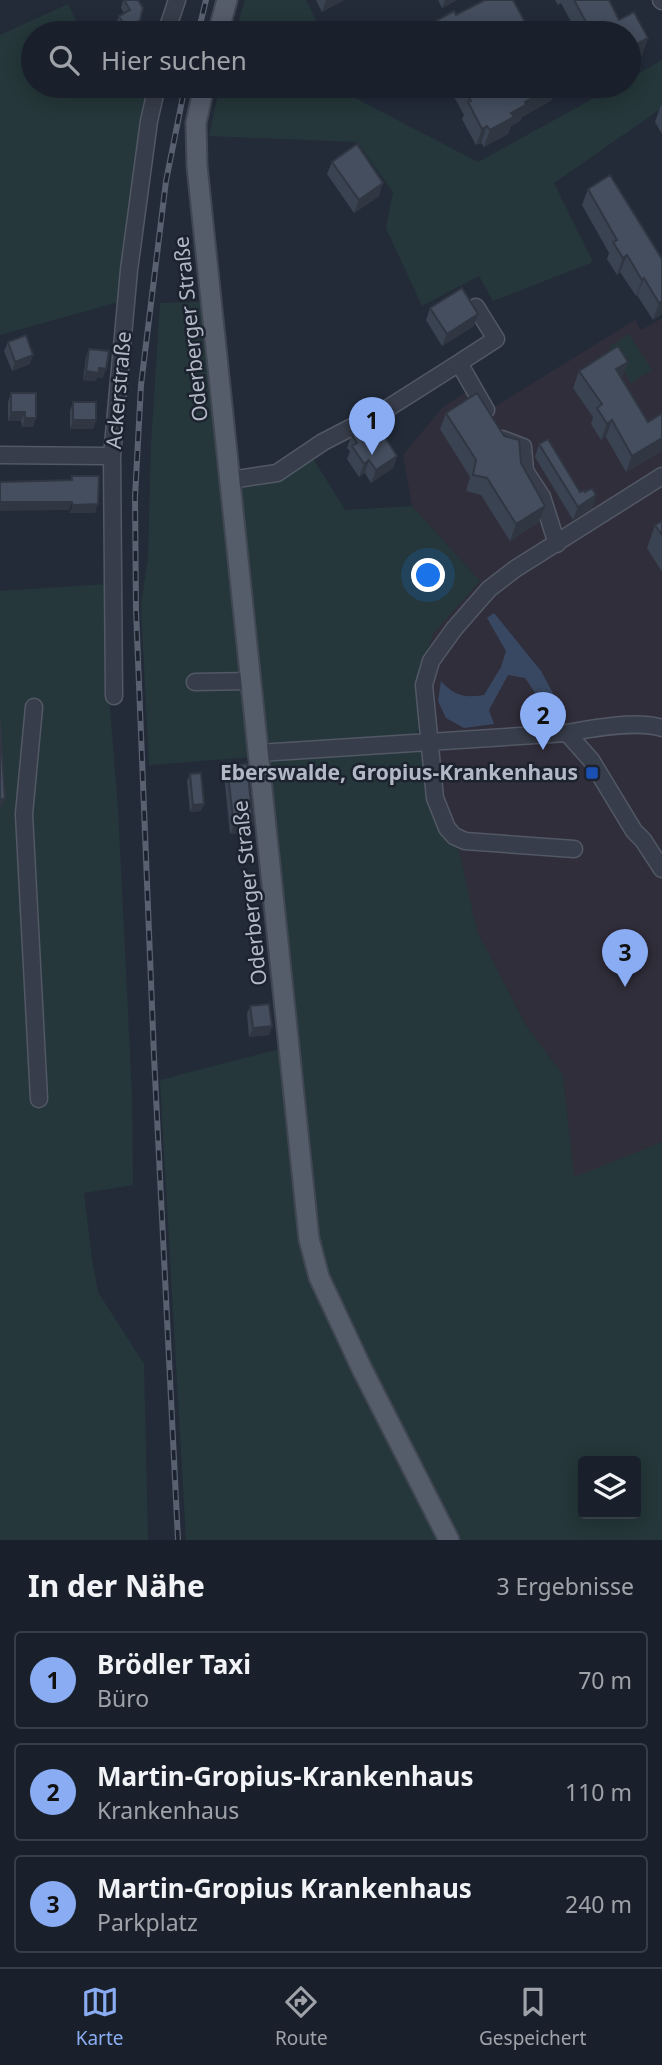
<!DOCTYPE html>
<html lang="de">
<head>
<meta charset="utf-8">
<style>
  body { margin:0; font-family:"Noto Sans",sans-serif; background:#232833; color:#f1f3f6 }
  .controls { position:absolute; right:21px; bottom:21px; display:grid; overflow:hidden; border-radius:7px; box-shadow:0 4px 18px #0003 }
  .controls button { width:63px; height:63px; display:grid; place-items:center; padding:0; border:0; border-bottom:2px solid #383e47; background:#1a202b; color:#f1f3f6; font:35px sans-serif }
  .you { position:absolute; left:429px; top:576px; width:24px; height:24px; margin:-18px; border:5px solid #fff; border-radius:50%; background:#1a73e8; box-shadow:0 0 0 10px #1a73e833 }
  .badge { display:grid; place-items:center; width:46px; height:46px; border-radius:50%; background:#8aacf2; color:#111; font-size:23px; font-weight:700 }
  .pin { position:absolute; translate:-50% -58px; filter:drop-shadow(0 2px 4px #0008) }
  .pin::after { content:''; position:absolute; top:37px; width:24px; height:21px; background:inherit; clip-path:polygon(0 0,100% 0,50% 100%) }
  .list { margin:0; padding:0; list-style:none }
  h2 { display:flex; justify-content:space-between; align-items:center; height:91px; margin:0; padding:0 28px; font-size:30px }
  h2 small { font-size:23px; font-weight:400; color:#9fa3a9 }
  .list li { display:grid; grid-template-columns:46px 1fr auto; gap:21px; align-items:center; box-sizing:border-box; height:98px; margin:0 14px 14px; padding:0 14px; border:2px solid #383e47; border-radius:7px }
  .list b { display:block; font-size:26px; white-space:nowrap }
  .list p { margin:0; font-size:23px; white-space:nowrap; color:#9fa3a9 }
  .list em { font-size:23px; font-style:normal; color:#9fa3a9 }
  .icon { flex:none; width:38px; height:38px; fill:none; stroke:currentColor; stroke-width:2; stroke-linecap:round; stroke-linejoin:round }
  .map { position:relative; flex:none; width:662px; height:1540px; overflow:hidden }
  .search { position:absolute; background:#1a202b; box-shadow:0 4px 18px #0003; left:21px; right:21px; top:21px; height:77px; display:flex; align-items:center; gap:18px; box-sizing:border-box; padding:0 24px; border-radius:38px; color:#9fa3a9; font-size:26px }
  .sheet { height:427px; background:#1a202b }
  nav { display:flex; justify-content:space-around; align-items:center; box-sizing:border-box; height:98px; border-top:2px solid #383e47; background:#1a202b; font-size:19px; color:#9fa3a9 }
  nav a { display:grid; justify-items:center; gap:4px }
  nav .on { color:#8aacf2 }
  .map>svg:first-child { display:block }
</style>
</head>
<body>
<div class="map">
<svg width="662" height="1540" viewBox="0 0 662 1540">
  <rect width="100%" height="100%" fill="#232b39"/>
  <!-- medical -->
  <path fill="#312e3b" d="M662 318V1142L574 1178 563 1075 526 1025 477 931 459 850 444 837 435 820 418 683 433 634 480 581 412 506 403 455 442 408 476 385 491 409 635 320 641 330Z"/>
  <!-- green -->
  <path fill="#25373a" fill-rule="evenodd" d="M245 0H306L322 33H235Z
    M68 4 82 33H33V86H109L111 89 150 86 122 301 0 335V35Z
    M662 60V108L554 183 593 262 493 301 479 276 422 306 386 228 393 192 357 142 209 136 220 86H348L355 98 478 162 616 86H629V79Z
    M202 302 253 757 149 765 141 605 148 558 151 445 160 303Z
    M629 334 652 370 631 383 609 347Z
    M314 460 345 510 412 506 480 581 433 634 418 683 422 726 412 737 278 746 269 742 264 735 237 486 278 479Z
    M108 584 109 696 118 809 132 1095 133 1185 84 1193 92 1259 98 1292 144 1364 148 1540H0V591Z
    M415 749 421 752 426 758 435 820 444 837 459 850 477 931 526 1025 563 1075 574 1177 662 1142V1540H458L327 1274 315 1231 265 774 270 761 276 757ZM583 1461H636V1514H583Z
    M283 1048 314 1278 325 1315 436 1540H186L160 1080Z"/>
  <!-- water -->
  <path fill="#394862" d="M494 613 541 671 561 708 559 712H548L525 678 508 675 489 710 494 724 464 728 446 718 438 701 441 681C454 696 465 698 484 695L501 667 506 651 487 618Z"/>
  <g fill="none" stroke-linecap="round" stroke-linejoin="round">
    <!-- minor casing -->
    <g stroke="#525865" stroke-width="19">
      <path id="minor" d="M661 0 662 1
        M166 33 177 0
        M476 307 496 339 459 363 486 410
        M502 439 523 447 525 471 542 497 557 544
        M0 455 104 456
        M230 480 277 473 323 442 385 410 459 363
        M195 682 251 681
        M114 696 112 456 129 270 149 121 157 86
        M34 707 24 814 39 1099
        M567 733C593 728 637 720 662 728
        M259 753 567 733 591 760 634 831 643 840 662 869
        M574 849 465 841 454 836 447 828 435 798 424 685 431 661 454 629 489 589 515 569 662 476"/>
    </g>
    <!-- major casing -->
    <g stroke="#404753" stroke-width="23">
      <path id="major" d="M218 33 227 0
        M204 86 196 123 197 166 309 1239 319 1277 362 1369 449 1540"/>
    </g>
    <!-- minor -->
    <use href="#minor" stroke="#373d4a" stroke-width="16"/>
    <!-- major -->
    <use href="#major" stroke="#555c6a" stroke-width="19"/>
    <!-- rail casing -->
    <g stroke="#596171" stroke-width="6">
      <path id="rail" d="M198 33 206 0
        M178 1540 154 1056 136 610 135 497 141 385 166 181 185 86"/>
    </g>
    <!-- rail -->
    <use href="#rail" stroke="#1c232f" stroke-width="3.5" stroke-dasharray="10" stroke-linecap="butt"/>
  </g>
  <!-- wall -->
  <path fill="#3a4351" d="M123 0H138L140 20 137 29 129 33H121L116 24 119 16 124 13 121 8Z
    M316 0H344L322 12Z
    M438 0H457L442 8Z
    M555 0H609L619 20 648 38 642 55 632 60 629 67V33H577L561 3 558 5Z
    M456 15 531 33H427L428 29 433 27 434 22Z
    M448 86H498L552 100 522 117 520 121 511 126 508 134 484 147 481 143 476 145 462 119 464 115Z
    M661 105H662V134L655 122Z
    M332 162 379 196 354 213 327 174Z
    M588 189 662 259V314L653 320 637 295 636 296 620 272 617 275 607 259 609 253 582 205Z
    M430 308 474 326 442 346 426 320Z
    M8 342 30 364 12 371 4 351Z
    M89 349 103 378 97 377 96 381 83 380 86 357Z
    M628 362 621 379 648 422 662 413V451L626 472 606 437 601 440 591 424 593 417 573 388 579 371Z
    M11 393H36L33 427H22L21 421H8V402Z
    M73 402 96 420 93 429H70V411Z
    M446 413 521 463 539 522 510 541 481 495 466 491 470 477 440 429Z
    M352 435 397 456 393 468 371 483 365 473 359 477 347 459 350 451 347 448Z
    M539 444 580 492H585L596 495 592 508 573 520 535 457Z
    M662 521V572L647 548 655 525Z
    M227 766 250 832 230 834 224 775Z
    M190 774 204 804 201 811 190 812 187 781Z
    M250 1006 272 1026 269 1035 249 1037 247 1014Z"/>
  <!-- shaded-wall -->
  <path fill="#303742" d="M326 0H344L322 12Z
    M445 0H457L442 8Z
    M140 20 137 29 129 33H125L126 28Z
    M498 26 496 33H485Z
    M648 38 642 55 632 60 629 68V54L633 46Z
    M555 86H558L552 100 522 117 520 121 511 126 508 134 484 147 490 130 525 102Z
    M487 126 481 143 476 145 482 129Z
    M383 183 379 196 354 213 359 200Z
    M627 255 620 272 617 275 623 258Z
    M644 278 637 295 636 296 642 280Z
    M662 301V314L653 320 659 303Z
    M478 314 474 326 442 346 447 334Z
    M33 355 30 364 12 371 15 362Z
    M628 362 622 378 609 386 616 369Z
    M99 368 106 369 103 378 97 377 96 381 83 380 86 371Z
    M11 412H25L21 421H8Z
    M25 418H36L33 427H22Z
    M73 420H96L93 429H70Z
    M612 420 606 437 601 440 607 424Z
    M662 438V451L626 472 632 456Z
    M397 456 393 468 371 483 376 470Z
    M369 460 365 473 359 477 364 464Z
    M596 495 592 508 573 520 578 507Z
    M0 502H72L69 510 0 511Z
    M98 504 95 513H69L73 505Z
    M545 506 539 522 510 541 516 524Z
    M0 799H5L0 811Z
    M204 804 201 811 190 812 193 805Z
    M253 824 250 832 230 834 234 826Z
    M272 1026 269 1035 249 1037 253 1028Z"/>
  <!-- building -->
  <path fill="#444e5e" stroke="#303742" stroke-width="2" d="M124 0H138L143 8 140 20 126 28 119 16 130 10Z
    M485 0H513L531 33H502L498 26 485 33H431L428 29 436 25 434 22 454 11 456 15Z
    M574 0H609L619 20 634 12 648 38 633 46 635 51 629 54V33H592Z
    M141 25 155 29 154 33H139Z
    M463 86H555L525 102 526 105 511 113 514 117 490 130 487 126 482 129 468 102 471 101Z
    M357 144 383 183 359 200 332 162Z
    M610 175 662 259V301L659 303 644 278 642 280 627 255 623 258 613 242 617 240 588 189Z
    M462 288 478 314 447 334 430 308Z
    M26 335 33 355 15 362 8 342Z
    M618 346 628 362 616 369 648 422 662 413V438L632 456 612 420 607 424 597 408 602 404 579 371Z
    M89 349 109 351 106 369 99 368V373L86 371Z
    M11 393H36V418H25V412H11Z
    M477 393 504 436 519 440 521 463 545 506 516 524 487 478 473 475 476 460 446 413Z
    M73 402H96V420H73Z
    M374 420 397 456 376 470 369 460 364 464 352 446 357 443 352 435Z
    M548 439 580 492 584 490 585 492 592 488 596 495 578 507 539 444Z
    M72 476H99L98 504 73 505 72 502H0V482L72 480Z
    M662 521V535L655 525Z
    M0 721 5 799H0Z
    M247 764 253 824 234 826 227 766Z
    M201 773 204 804 193 805 190 774Z
    M269 1004 272 1026 253 1028 250 1006Z"/>
  <!-- markers -->
  <rect fill="#1a4fb4" stroke="#1c232f" stroke-width="2.5" x="585" y="766" width="14" height="14" rx="3.5"/>
  <g text-anchor="middle" stroke-width="5" stroke-linejoin="round" paint-order="stroke">
    <!-- street labels -->
    <g font-size="21" fill="#b2b8c6" stroke="#1c232f">
      <text transform="translate(191 329) rotate(-96)" y="7">Oderberger Straße</text>
      <text transform="translate(119 390) rotate(-85)" y="7">Ackerstraße</text>
      <text transform="translate(250 893) rotate(-96)" y="7">Oderberger Straße</text>
    </g>
    <!-- poi labels -->
    <g font-size="21" font-weight="bold" fill="#b2b8c6" stroke="#1c232f" text-anchor="end">
      <text x="578" y="780">Eberswalde, Gropius-Krankenhaus</text>
    </g>
  </g>
</svg>
<div class="controls">
<button><svg class="icon" aria-label="layers" viewBox="0 0 24 24"><path d="M12 4l9 5-9 5-9-5zM3 14l9 5 9-5"/></svg></button>
</div>
<div class="you"></div>
<div class="pin badge" style="left:372px;top:455px">1</div>
<div class="pin badge" style="left:543px;top:750px">2</div>
<div class="pin badge" style="left:625px;top:987px">3</div>
<div class="search"><svg class="icon" aria-label="search" viewBox="0 0 24 24"><circle cx="10" cy="10" r="6"/><path d="M15 15l6 6"/></svg>Hier suchen</div>
</div>
<section class="sheet">
<h2>In der Nähe<small>3 Ergebnisse</small></h2>
<ul class="list">
<li><span class="badge">1</span><div><b>Brödler Taxi</b><p>Büro</p></div><em>70 m</em></li>
<li><span class="badge">2</span><div><b>Martin-Gropius-Krankenhaus</b><p>Krankenhaus</p></div><em>110 m</em></li>
<li><span class="badge">3</span><div><b>Martin-Gropius Krankenhaus</b><p>Parkplatz</p></div><em>240 m</em></li>
</ul>
</section>
<nav>
<a class="on"><svg class="icon" aria-label="map" viewBox="0 0 24 24"><path d="M3 6l6-2 6 2 6-2v14l-6 2-6-2-6 2zM9 4v14M15 6v14"/></svg>Karte</a>
<a><svg class="icon" aria-label="directions" viewBox="0 0 24 24"><path d="M12 3l9 9-9 9-9-9zM9 14v-3h6M13 9l2 2-2 2"/></svg>Route</a>
<a><svg class="icon" aria-label="saved" viewBox="0 0 24 24"><path d="M7 4h10v16l-5-4-5 4z"/></svg>Gespeichert</a>
</nav>
</body>
</html>
